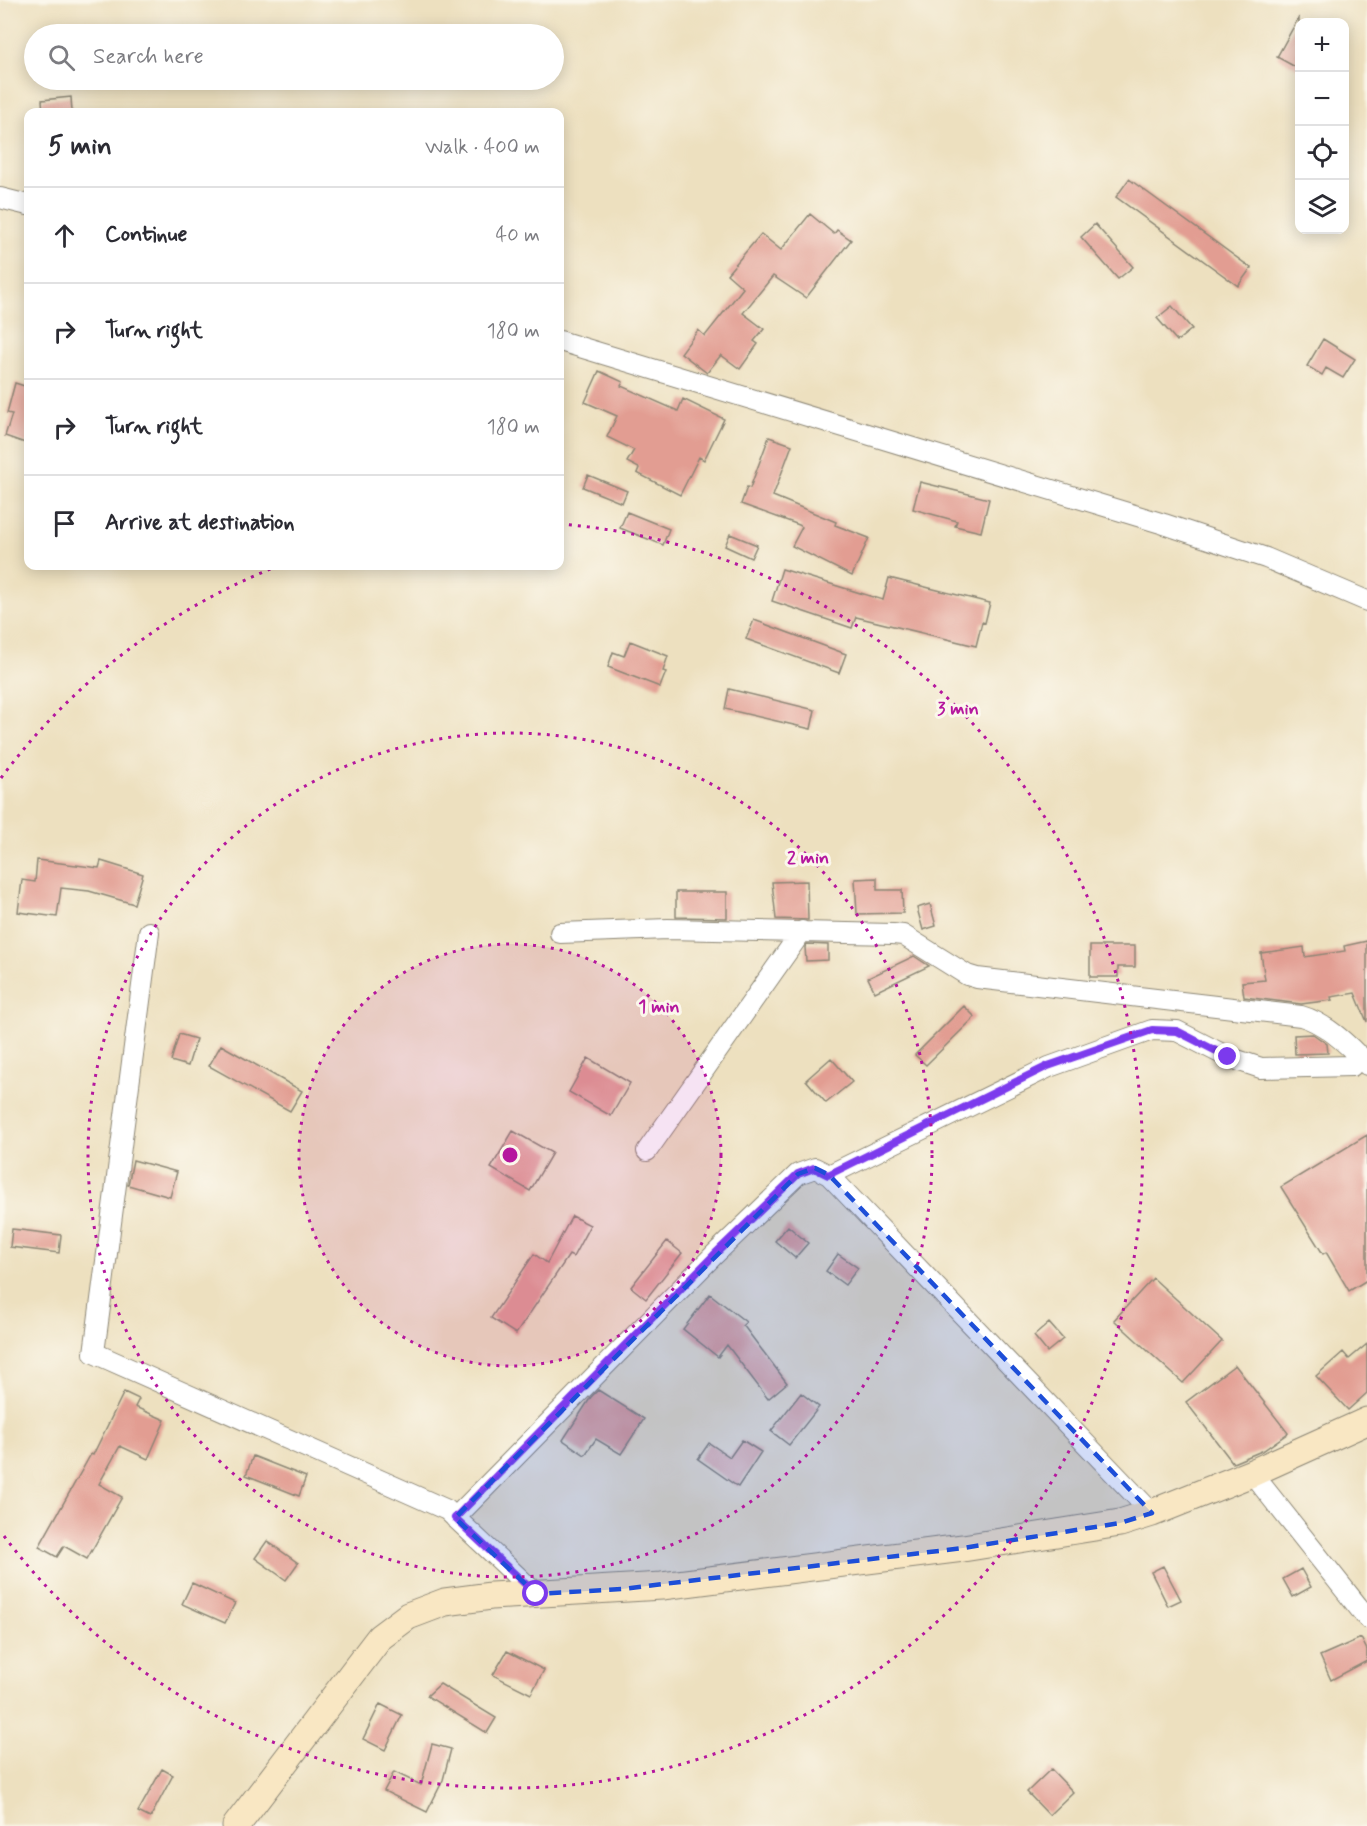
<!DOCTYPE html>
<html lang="en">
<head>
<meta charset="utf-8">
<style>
  body { margin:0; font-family:Mynerve,sans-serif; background:#f2f2f3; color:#2b2b33 }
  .controls { position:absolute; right:18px; top:18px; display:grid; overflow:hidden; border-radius:12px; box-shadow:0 3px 15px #0003 }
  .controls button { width:54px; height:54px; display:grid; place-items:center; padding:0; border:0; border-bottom:2px solid #e1e1e2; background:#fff; color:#2b2b33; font:30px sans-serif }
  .stop { position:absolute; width:18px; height:18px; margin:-14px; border:4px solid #7c3aed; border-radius:50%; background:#fff }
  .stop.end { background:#7c3aed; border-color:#fff; box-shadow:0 2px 6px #0008 }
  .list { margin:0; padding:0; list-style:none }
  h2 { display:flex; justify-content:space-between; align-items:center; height:78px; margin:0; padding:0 24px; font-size:26px }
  h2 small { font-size:20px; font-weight:400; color:#7c7c81 }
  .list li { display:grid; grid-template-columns:39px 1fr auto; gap:18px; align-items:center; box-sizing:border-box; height:96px; padding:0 24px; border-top:2px solid #e1e1e2 }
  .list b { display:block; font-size:22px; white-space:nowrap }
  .list em { font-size:20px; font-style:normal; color:#7c7c81 }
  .icon { flex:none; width:33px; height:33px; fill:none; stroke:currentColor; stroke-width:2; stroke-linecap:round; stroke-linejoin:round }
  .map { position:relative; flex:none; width:1367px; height:1826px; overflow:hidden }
  .search { position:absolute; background:#fff; box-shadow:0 3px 15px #0003; left:24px; top:24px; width:540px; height:66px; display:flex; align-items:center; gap:15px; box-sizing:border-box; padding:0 21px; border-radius:33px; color:#7c7c81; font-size:22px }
  .panel { position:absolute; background:#fff; box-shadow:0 3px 15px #0003; left:24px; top:108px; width:540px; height:462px; border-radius:12px }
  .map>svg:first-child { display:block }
</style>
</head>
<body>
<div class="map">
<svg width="1367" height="1826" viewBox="0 0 1367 1826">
  <rect width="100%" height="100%" fill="#fbf7ec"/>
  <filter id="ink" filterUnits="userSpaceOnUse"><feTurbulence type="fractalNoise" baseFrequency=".0167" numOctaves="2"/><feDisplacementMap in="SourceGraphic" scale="12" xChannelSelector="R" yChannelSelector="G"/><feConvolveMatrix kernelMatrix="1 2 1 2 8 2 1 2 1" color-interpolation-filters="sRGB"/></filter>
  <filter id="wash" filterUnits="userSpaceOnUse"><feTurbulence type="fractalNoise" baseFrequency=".008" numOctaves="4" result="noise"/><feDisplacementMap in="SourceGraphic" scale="24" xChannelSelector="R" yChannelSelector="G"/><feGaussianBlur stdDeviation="1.35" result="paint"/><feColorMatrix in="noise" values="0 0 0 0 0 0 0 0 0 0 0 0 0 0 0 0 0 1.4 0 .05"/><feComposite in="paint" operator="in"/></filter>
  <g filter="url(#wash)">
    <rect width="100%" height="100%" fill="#ede0bf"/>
    <g id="blocks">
      <!-- building -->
      <path fill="#e29d92" d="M1299 17V69L1277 57Z
        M71 97 72 112H43L42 100Z
        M1129 179 1251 268 1238 286 1116 197Z
        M810 214 834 234 837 230 851 240 806 298 773 276 743 313 764 329 754 341 758 344 740 369 721 355 707 373 681 353 698 330 705 336 743 288 727 274 761 234 781 250Z
        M1095 224 1133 267 1118 279 1081 237Z
        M1172 306 1192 329 1177 341 1157 318Z
        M1323 339 1355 359 1343 378 1326 368 1322 375 1307 366Z
        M599 371 623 382 621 386 678 411 683 399 724 419 704 460 699 457 680 495 637 473 639 468 627 462 634 450 607 437 617 416 585 402Z
        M15 383 28 387V444L5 436 12 414 7 413Z
        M769 437 792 445 773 496 836 522 835 525 869 538 852 576 792 546 802 527 799 525 741 504 747 487 750 488Z
        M588 475 627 491 622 503 583 487Z
        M920 482 989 499 981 532 955 526 957 521 913 509Z
        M627 512 669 529 663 545 620 528Z
        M730 534 757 545 751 558 725 546Z
        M782 569 883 600 889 578 990 603 985 623 982 622 976 646 856 617 852 628 772 601Z
        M754 620 846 654 839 673 746 639Z
        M630 641 668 656 663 671 666 672 660 687 608 667 613 652 624 656Z
        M729 689 815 710 811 729 725 709Z
        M37 860 99 868 101 861 143 874 134 904 89 891 61 888 57 917 18 912 22 880 35 882Z
        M877 878V890H902L903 913 857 914 855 879Z
        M807 881 808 920 776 919 772 882Z
        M676 892H727V918L676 917Z
        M930 904 936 926 923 930 917 908Z
        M1367 941V1022L1355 993 1331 997 1332 1000 1301 1004 1244 997 1242 982 1265 980 1261 953 1304 947 1305 957 1345 951 1344 946Z
        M807 944 828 945V960L806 961 805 947Z
        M1090 946H1135V967H1118V977H1090Z
        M914 956 929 966 875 992 868 978Z
        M964 1006 975 1017 926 1065 915 1055Z
        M179 1034 196 1039 188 1066 171 1061Z
        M1313 1034 1327 1044 1328 1053 1295 1054 1294 1035Z
        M221 1045 302 1091 290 1111 209 1066Z
        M588 1058 630 1083 611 1116 569 1092Z
        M831 1058 852 1082 826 1103 806 1080Z
        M513 1131 552 1153 530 1191 491 1168Z
        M1367 1135V1280L1349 1291 1326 1252 1323 1254 1281 1187Z
        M133 1160 177 1172 170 1197 128 1185Z
        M572 1216 590 1225 573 1257 569 1255 516 1334 491 1318 534 1254 547 1263Z
        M788 1226 808 1243 795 1258 775 1241Z
        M12 1229 61 1235 59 1253 10 1247Z
        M667 1241 682 1253 646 1299 631 1287Z
        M838 1254 858 1268 845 1285 826 1271Z
        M1153 1278 1222 1341 1183 1383 1114 1320Z
        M710 1294 746 1322 743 1325 787 1383 768 1399 727 1345 718 1357 683 1329Z
        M1049 1323 1063 1339 1047 1352 1034 1336Z
        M1367 1344V1393L1348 1410 1316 1376 1343 1352 1349 1359Z
        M1235 1365 1288 1433 1264 1450 1233 1463 1186 1402Z
        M598 1390 644 1419 621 1454 596 1439 585 1455 563 1440 591 1397Z
        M124 1392 139 1399 135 1407 165 1420 148 1459 120 1446 99 1484 122 1497 87 1559 64 1546 57 1557 39 1547 91 1454 93 1455Z
        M801 1393 819 1407 789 1445 771 1431Z
        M742 1440 761 1452 738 1487 698 1459 709 1443 730 1457Z
        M253 1456 306 1477 299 1496 246 1475Z
        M267 1541 298 1563 286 1580 255 1558Z
        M1163 1566 1181 1600 1168 1606 1151 1572Z
        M1301 1569 1311 1587 1293 1597 1283 1579Z
        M192 1583 235 1603 225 1623 182 1604Z
        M1361 1638 1367 1650V1661L1331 1680 1320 1656Z
        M507 1651 544 1670 531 1694 493 1675Z
        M440 1684 496 1718 487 1733 427 1696Z
        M380 1704 402 1715 385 1750 363 1739Z
        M432 1744 451 1749 443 1780 427 1812 384 1791 394 1772 421 1785Z
        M162 1769 173 1775 150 1818 138 1812Z
        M1051 1769 1073 1792 1049 1815 1027 1792Z"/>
    </g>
  </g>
  <g filter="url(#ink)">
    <use href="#blocks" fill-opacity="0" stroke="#8c8675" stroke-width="1.5"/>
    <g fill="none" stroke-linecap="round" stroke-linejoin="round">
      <!-- street casing -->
      <g stroke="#8c8675" stroke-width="22">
        <path id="street" d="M0 198 28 205
          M560 341 1164 524 1266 558 1367 601
          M149 932 94 1353 447 1510 536 1594
          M560 933 668 929 893 934 903 935 967 975 977 978 1301 1016C1326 1023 1350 1046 1367 1065
          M647 1151 802 931
          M829 1175 1049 1067 1152 1030 1177 1031 1228 1057 1261 1068 1352 1066 1359 1055
          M1252 1473 1367 1618
          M455 1518 714 1255 798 1174 815 1168 829 1175 1152 1513"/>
      </g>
      <!-- secondary casing -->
      <g stroke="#8c8675" stroke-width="29">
        <path id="secondary" d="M236 1826 380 1637 408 1616 445 1602 491 1596 662 1586 963 1548 1120 1523 1152 1513 1252 1473 1367 1421"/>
      </g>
      <!-- street -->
      <use href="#street" stroke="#fff" stroke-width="20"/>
      <!-- secondary -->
      <use href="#secondary" stroke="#f9e7c3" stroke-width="27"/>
    </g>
  </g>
  <g fill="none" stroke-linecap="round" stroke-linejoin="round" filter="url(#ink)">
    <!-- route -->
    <path stroke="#7c3aed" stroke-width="8" d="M536 1594 455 1518 714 1255 798 1174 814 1168 828 1175 1048 1066 1152 1030 1177 1031 1228 1057"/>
  </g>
  <!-- marked area -->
  <path fill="#1d4ed8" fill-opacity="0.2" stroke="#1d4ed8" stroke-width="4.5" stroke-dasharray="12 8" stroke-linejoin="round" d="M815 1168 829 1175 1152 1513 1120 1523 963 1548 622 1589 536 1594 455 1518 798 1174Z"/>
  <!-- distance rings -->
  <circle cx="510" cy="1155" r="211" fill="#b5179e" fill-opacity=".12"/>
  <g fill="none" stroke="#b5179e" stroke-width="3" stroke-dasharray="3 6">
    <circle cx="510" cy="1155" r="211"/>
    <circle cx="510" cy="1155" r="422"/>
    <path d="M1 778A633 633 0 0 1 278 566M560 524A633 633 0 1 1 1 1532"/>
  </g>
  <circle cx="510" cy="1155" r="9" fill="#b5179e" stroke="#fbf7ec" stroke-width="3"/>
  <g font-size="18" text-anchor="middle" font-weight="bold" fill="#b5179e" stroke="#fbf7ec" stroke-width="6" stroke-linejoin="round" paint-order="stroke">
    <text x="958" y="714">3 min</text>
    <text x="808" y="863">2 min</text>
    <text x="659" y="1012">1 min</text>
  </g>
</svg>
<div class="controls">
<button>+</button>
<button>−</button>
<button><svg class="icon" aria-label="locate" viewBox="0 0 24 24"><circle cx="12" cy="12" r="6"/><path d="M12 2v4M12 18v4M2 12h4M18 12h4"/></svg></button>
<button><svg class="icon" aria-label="layers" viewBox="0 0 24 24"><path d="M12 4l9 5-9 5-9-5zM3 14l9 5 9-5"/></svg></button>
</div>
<div class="stop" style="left:536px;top:1594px"></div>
<div class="stop end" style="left:1228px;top:1057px"></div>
<div class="search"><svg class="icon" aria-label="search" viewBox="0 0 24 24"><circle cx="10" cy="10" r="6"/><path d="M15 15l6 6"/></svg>Search here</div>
<section class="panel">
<h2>5 min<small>Walk · 400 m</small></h2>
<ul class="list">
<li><svg class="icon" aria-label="ahead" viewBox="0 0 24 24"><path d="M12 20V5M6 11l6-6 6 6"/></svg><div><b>Continue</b></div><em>40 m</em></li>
<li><svg class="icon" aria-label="right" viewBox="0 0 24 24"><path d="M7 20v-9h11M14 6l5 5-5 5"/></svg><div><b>Turn right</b></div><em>180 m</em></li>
<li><svg class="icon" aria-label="right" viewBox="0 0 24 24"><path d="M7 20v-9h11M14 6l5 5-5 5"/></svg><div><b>Turn right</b></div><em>180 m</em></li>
<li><svg class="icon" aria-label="arrive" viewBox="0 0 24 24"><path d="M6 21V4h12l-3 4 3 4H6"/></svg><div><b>Arrive at destination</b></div></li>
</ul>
</section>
</div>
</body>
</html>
